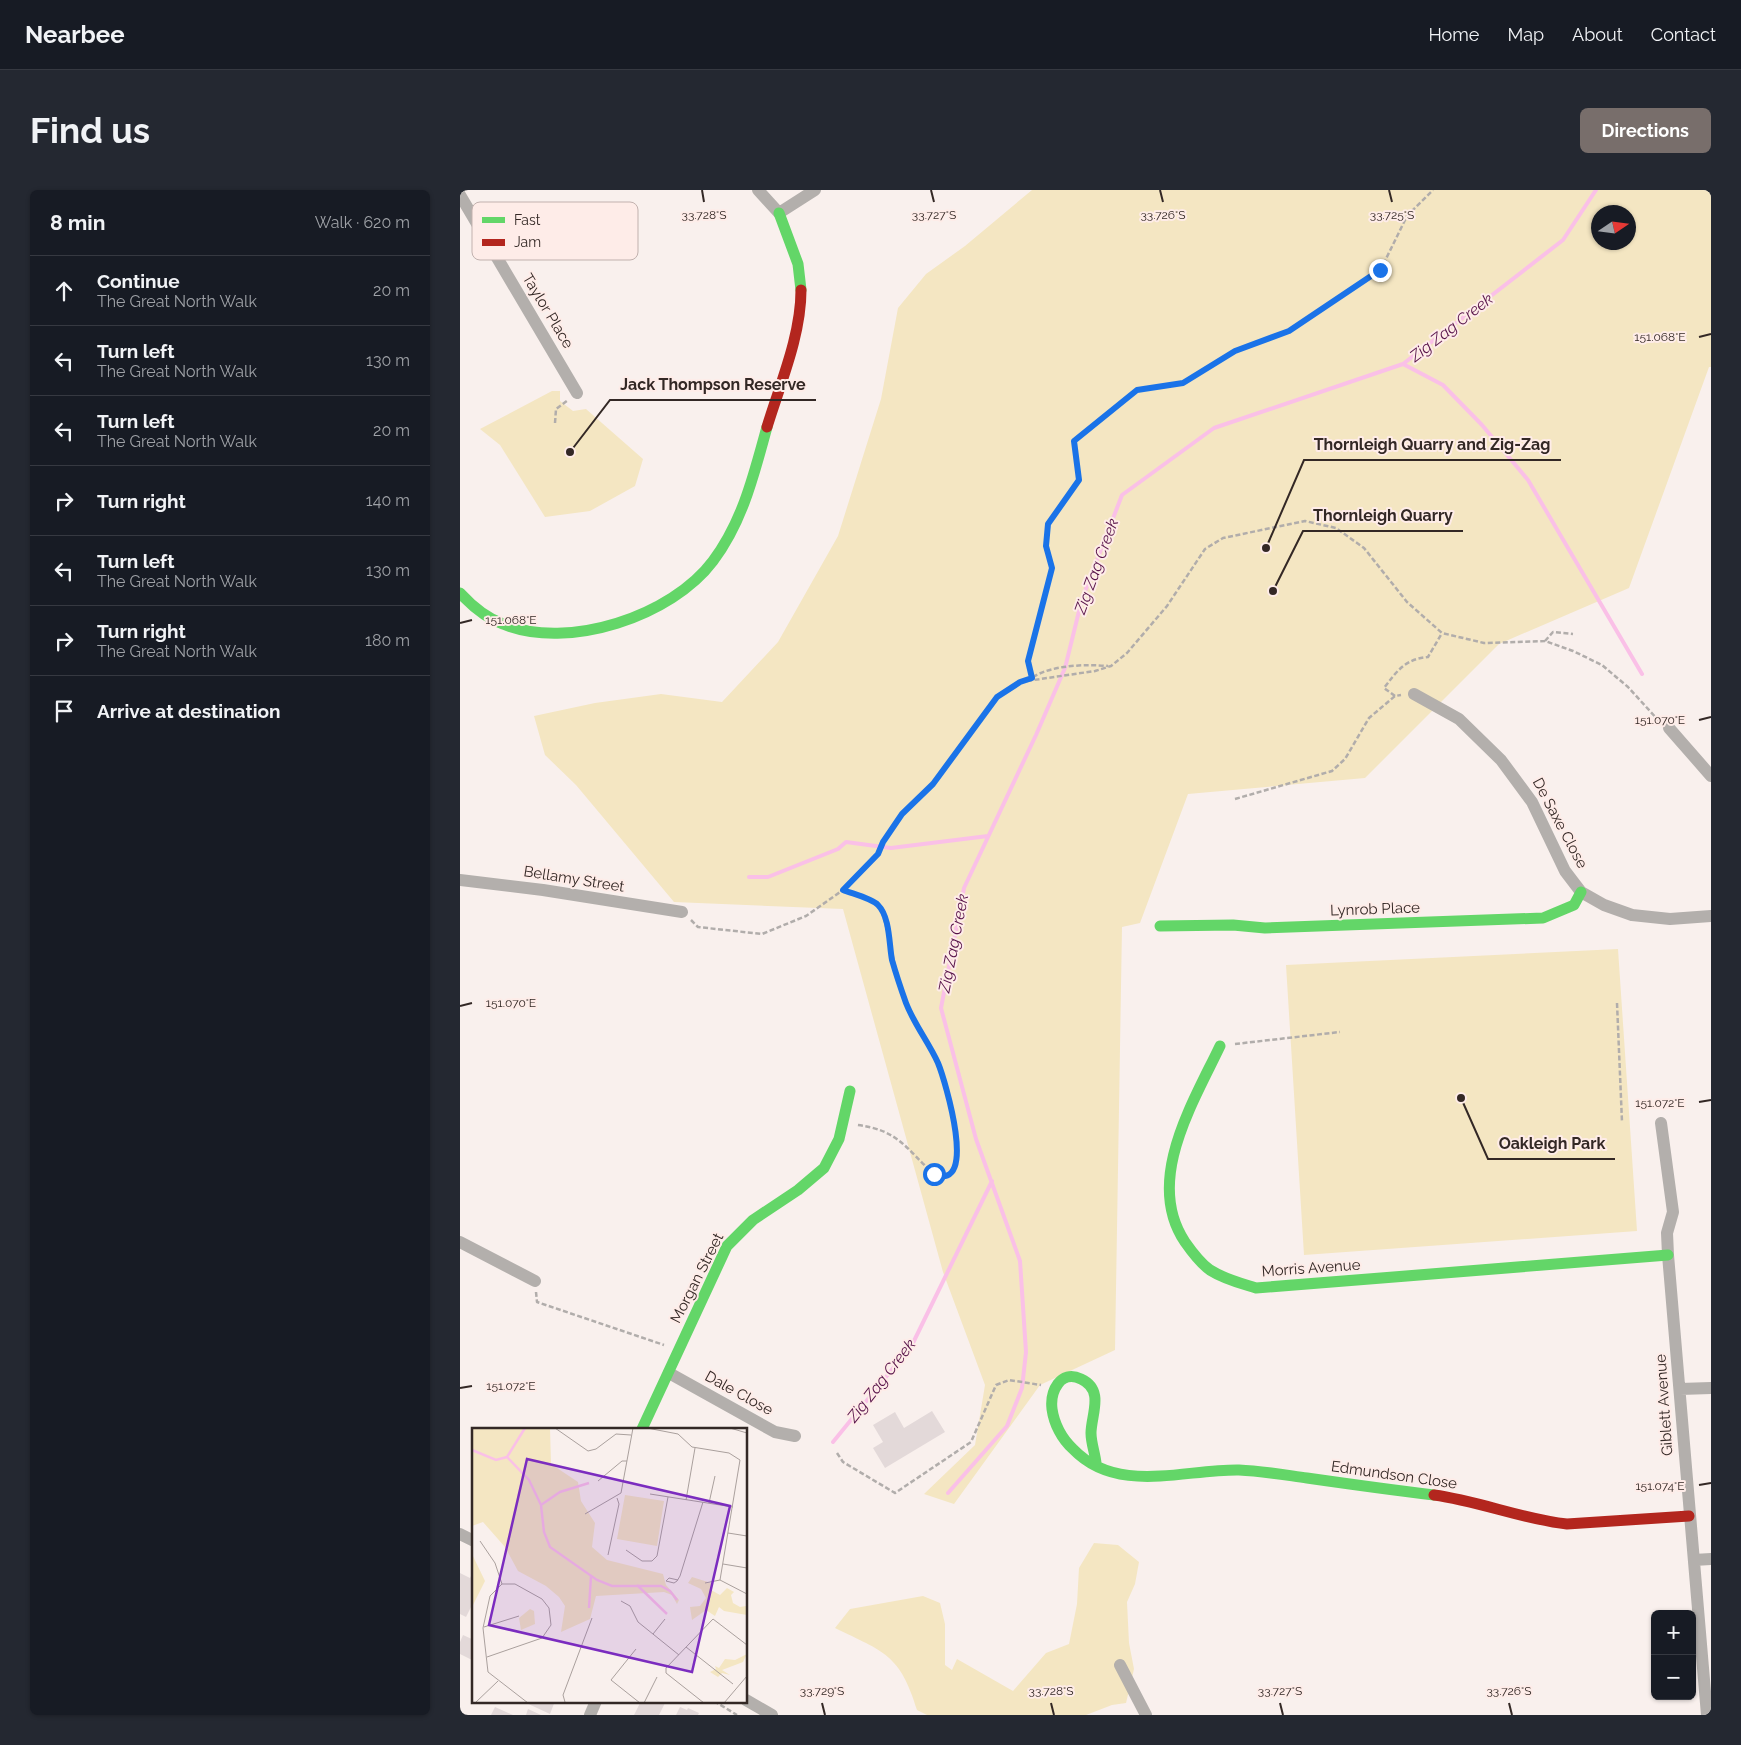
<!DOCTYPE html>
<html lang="en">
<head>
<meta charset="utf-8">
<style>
  body { margin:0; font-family:Raleway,sans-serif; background:#242831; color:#f1f3f6 }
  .controls { position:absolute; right:15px; bottom:15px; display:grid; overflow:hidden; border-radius:8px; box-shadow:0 1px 4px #0004 }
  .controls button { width:45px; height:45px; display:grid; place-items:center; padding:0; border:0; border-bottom:1px solid #363941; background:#171b24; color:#f1f3f6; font:25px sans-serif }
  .compass { position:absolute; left:1131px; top:15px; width:45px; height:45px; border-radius:50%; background:#171b24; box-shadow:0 1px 4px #0004; rotate:77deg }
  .stop { position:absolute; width:15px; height:15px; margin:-11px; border:4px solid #1a73e8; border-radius:50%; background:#fff }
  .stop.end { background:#1a73e8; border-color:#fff; box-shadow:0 1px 5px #0008 }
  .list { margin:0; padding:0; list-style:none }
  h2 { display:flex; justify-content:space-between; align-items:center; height:65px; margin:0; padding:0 20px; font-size:21px }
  h2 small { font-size:16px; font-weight:400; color:#9ea1a6 }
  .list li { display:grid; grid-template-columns:32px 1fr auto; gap:15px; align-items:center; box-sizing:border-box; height:70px; padding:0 20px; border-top:1px solid #363941 }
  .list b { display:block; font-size:19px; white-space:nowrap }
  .list p { margin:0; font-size:16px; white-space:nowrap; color:#9ea1a6 }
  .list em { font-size:16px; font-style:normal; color:#9ea1a6 }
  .icon { flex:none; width:28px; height:28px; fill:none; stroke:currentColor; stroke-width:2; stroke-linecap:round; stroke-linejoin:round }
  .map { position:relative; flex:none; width:1251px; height:1525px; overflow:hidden; border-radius:8px }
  header { display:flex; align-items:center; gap:30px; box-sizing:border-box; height:70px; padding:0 25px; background:#171b24; border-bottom:1px solid #363941 }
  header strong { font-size:24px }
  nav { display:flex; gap:28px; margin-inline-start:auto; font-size:18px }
  .intro { display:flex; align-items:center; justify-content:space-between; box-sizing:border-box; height:120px; padding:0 30px }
  h1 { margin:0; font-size:35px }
  .button { padding:12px 22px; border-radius:8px; background:#786e6b; color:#fff; font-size:18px; font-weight:700 }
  main { display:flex; gap:30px; padding:0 30px }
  aside { flex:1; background:#171b24; border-radius:8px; box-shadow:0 1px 4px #0004 }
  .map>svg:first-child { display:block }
</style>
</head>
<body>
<header>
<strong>Nearbee</strong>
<nav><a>Home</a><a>Map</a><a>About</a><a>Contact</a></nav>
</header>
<div class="intro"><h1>Find us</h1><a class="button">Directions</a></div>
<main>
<aside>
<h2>8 min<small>Walk · 620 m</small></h2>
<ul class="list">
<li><svg class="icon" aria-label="ahead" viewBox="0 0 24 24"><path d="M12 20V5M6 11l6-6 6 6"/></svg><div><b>Continue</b><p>The Great North Walk</p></div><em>20 m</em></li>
<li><svg class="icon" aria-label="left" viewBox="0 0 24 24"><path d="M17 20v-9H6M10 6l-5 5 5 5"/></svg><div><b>Turn left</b><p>The Great North Walk</p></div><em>130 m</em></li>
<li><svg class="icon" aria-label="left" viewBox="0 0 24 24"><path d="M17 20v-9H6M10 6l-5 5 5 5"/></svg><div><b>Turn left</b><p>The Great North Walk</p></div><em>20 m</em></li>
<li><svg class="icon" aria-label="right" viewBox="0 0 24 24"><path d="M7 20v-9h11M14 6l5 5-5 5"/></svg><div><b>Turn right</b></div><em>140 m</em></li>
<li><svg class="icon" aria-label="left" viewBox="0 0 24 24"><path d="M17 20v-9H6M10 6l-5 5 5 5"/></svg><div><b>Turn left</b><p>The Great North Walk</p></div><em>130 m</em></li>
<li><svg class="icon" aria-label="right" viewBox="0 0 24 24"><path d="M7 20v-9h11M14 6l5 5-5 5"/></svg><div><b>Turn right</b><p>The Great North Walk</p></div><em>180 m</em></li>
<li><svg class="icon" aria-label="arrive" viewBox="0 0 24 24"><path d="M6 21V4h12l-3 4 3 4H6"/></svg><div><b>Arrive at destination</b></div></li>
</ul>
</aside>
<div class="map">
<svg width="1251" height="1525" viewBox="0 0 1251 1525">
  <rect width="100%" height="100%" fill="#f9f0ed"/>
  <!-- green -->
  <path fill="#f4e6c2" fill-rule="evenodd" d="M572 0H1251V177H1249L1169 398 1039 454 905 588 728 604 680 733 662 737 655 1160 580 1195 494 1314 464 1304 515 1255 525 1195 483 1082 383 719 214 712 116 595 85 565 74 526 135 513 201 504 262 512 318 452 378 346 421 209 438 118 466 84 505 56ZM1138 22H1168V52H1138Z
    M92 201H100V211L113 221 126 219 183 269 175 296 130 321 85 327 40 255 20 239Z
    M1158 759 1177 1041 844 1065 826 775Z
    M634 1353 658 1355 679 1372 675 1394 667 1412 669 1453 674 1479 666 1513 652 1515 626 1525H467L457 1520C440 1464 424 1462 375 1438L390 1419 463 1406 480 1413 485 1434V1475L492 1480 497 1469 553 1501 586 1463 609 1454 617 1414 619 1378Z"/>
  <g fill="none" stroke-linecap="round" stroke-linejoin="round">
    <!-- stream -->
    <path stroke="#fac0e7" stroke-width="4" d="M943 174 983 195 1022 235 1068 290 1182 484
      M289 687H308L378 659 386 652 431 658 528 646
      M373 1252 452 1155 532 991
      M488 1303 547 1236 562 1198 566 1162 560 1071 516 949 481 818 504 698 576 545 605 478 622 409 662 305 754 238 943 174 1103 50 1136 0"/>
  </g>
  <!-- building -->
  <path fill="#e3d9d9" d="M472 1221 485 1242 425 1278 413 1258 423 1252 413 1235 435 1222 444 1238Z
    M0 1383 10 1388 12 1384 14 1385V1411L6 1427 0 1424Z
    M3 1445 14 1450V1471L0 1464V1452Z
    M62 1511H95L90 1524Z
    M181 1511H206L199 1525H174Z
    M35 1517 53 1525H31Z
    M220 1517 227 1520 228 1518 239 1523 238 1525H216Z
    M68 1519 81 1525H66Z"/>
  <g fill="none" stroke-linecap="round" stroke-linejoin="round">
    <!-- path -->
    <path stroke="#b1adab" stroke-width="2.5" stroke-dasharray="5 2.5" stroke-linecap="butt" d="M95 233 96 219 108 210
      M1085 451 1093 442 1113 444
      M573 487C592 475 626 474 648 476
      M572 488 568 471 592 378 585 356 588 334 619 291 614 251 677 200 723 193 775 161 829 141 920 81 947 26 973 0
      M935 506 924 498C937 481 945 469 968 467L982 443
      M775 609 872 581 885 569 909 528 935 506 941 505
      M383 700C393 704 411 708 418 715 426 723 435 783 441 799 450 826 468 848 478 874 488 897 502 955 495 978 487 985 484 988 474 984 446 959 439 940 397 935
      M231 730 238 737 302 744 346 726 383 700 418 664 423 652 442 623 473 594 537 507 560 492 635 481 651 476 667 463 707 416 745 359 763 348 845 331 876 338 904 358 947 412 982 443 1024 453 1085 451 1113 461 1142 475 1168 497 1199 531
      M1157 813 1162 932
      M775 854 880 842
      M76 1102 77 1112 204 1155
      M377 1263 383 1272 435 1303 511 1252 536 1195 549 1190 581 1195
      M254 1511 277 1525"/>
    <!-- street -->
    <path stroke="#b3afac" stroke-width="12" d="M298 0 319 23 355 0
      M0 5 117 203
      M954 504 999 529 1041 570 1072 612 1105 681 1121 702 1144 715 1172 725 1210 729 1251 726
      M1209 538 1251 586
      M0 690 83 700 222 722
      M1201 933 1213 1022 1207 1043 1208 1065 1247 1525
      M0 1052 75 1091
      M209 1183 315 1242 335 1246
      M1220 1199 1251 1198
      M0 1344 14 1351
      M1234 1370 1251 1369
      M660 1475 686 1525
      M286 1510 312 1525
      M130 1525 136 1511"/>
    <!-- fast -->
    <path stroke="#63d668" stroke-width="11" d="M319 23 338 74 341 100
      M0 403C12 416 26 428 43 434 108 461 212 426 253 371 283 331 294 284 307 237
      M700 736 773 735 805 738 1083 728 1114 715 1121 702
      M760 856C733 913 684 991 725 1052 732 1062 740 1073 750 1080 764 1089 780 1093 796 1098L1208 1065
      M182 1239 267 1056 293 1030 338 1000 364 978 379 949 390 901
      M636 1273C635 1263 631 1253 631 1243 631 1225 645 1200 621 1189 600 1179 590 1202 592 1219 594 1234 602 1249 613 1259 657 1305 724 1279 779 1280 802 1281 825 1285 847 1288 889 1294 932 1300 974 1305"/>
    <!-- jam -->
    <path stroke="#b3261e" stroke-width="11" d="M307 237C320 194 341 146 341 100
      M974 1305C1019 1311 1062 1329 1107 1334L1229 1326"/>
  </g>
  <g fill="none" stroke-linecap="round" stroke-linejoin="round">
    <!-- route -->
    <path stroke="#1a73e8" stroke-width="6" d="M474 984C519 1003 485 890 478 873 469 853 454 834 446 813 441 799 436 784 432 770 429 754 430 727 418 715 411 708 393 704 383 700L418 664 423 652 442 624 473 594 537 507 560 492 572 488 568 471 592 378 586 356 588 334 619 290 614 251 677 200 723 193 775 161 829 141 920 80"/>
  </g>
  <!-- ticks -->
  <path fill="none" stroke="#332825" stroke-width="2" d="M242 0 244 12M471 0 474 12M700 0 703 12M929 0 932 12M1239 147 1251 144M0 433 12 430M1239 530 1251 527M0 816 12 813M1239 912 1251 910M0 1198 12 1196M1239 1295 1251 1293M362 1513 365 1525M591 1513 594 1525M820 1513 823 1525M1049 1513 1052 1525"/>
  <g text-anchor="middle" stroke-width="4" stroke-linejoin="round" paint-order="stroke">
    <!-- street labels -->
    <g font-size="15" fill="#332825" stroke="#feece8">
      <text transform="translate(88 121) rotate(59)" y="5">Taylor Place</text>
      <text transform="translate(1100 633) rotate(62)" y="5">De Saxe Close</text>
      <text transform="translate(114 689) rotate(9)" y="5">Bellamy Street</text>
      <text transform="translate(915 719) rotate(-2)" y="5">Lynrob Place</text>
      <text transform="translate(851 1078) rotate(-4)" y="5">Morris Avenue</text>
      <text transform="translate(237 1088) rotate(-63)" y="5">Morgan Street</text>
      <text transform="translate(279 1203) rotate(29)" y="5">Dale Close</text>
      <text transform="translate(1204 1215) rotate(-94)" y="5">Giblett Avenue</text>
      <text transform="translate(934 1285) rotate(8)" y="5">Edmundson Close</text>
    </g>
    <!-- water labels -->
    <g font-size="16" font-style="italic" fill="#571249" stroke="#feece8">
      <text transform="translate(991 137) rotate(-38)" y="6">Zig Zag Creek</text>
      <text transform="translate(636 376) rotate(-70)" y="6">Zig Zag Creek</text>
      <text transform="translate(493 753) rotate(-79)" y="6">Zig Zag Creek</text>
      <text transform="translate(421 1190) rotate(-52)" y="6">Zig Zag Creek</text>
    </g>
  </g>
  <!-- overview -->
  <g transform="translate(12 1238)">
    <rect width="275" height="275" fill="#f9f0ed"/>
    <path d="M0 0H78L79 36 106 54 109 73 123 95 120 119 135 132 191 146 194 157 207 172 205 176 200 167 192 164 124 168 118 191 89 204 93 178 87 169 74 158 46 143 33 119 11 94 0 98ZM153 67 192 73 185 118 145 111ZM0 126 13 153 0 179ZM220 149 239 155V162L248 167 255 160 262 164 259 167 261 175 268 179 274 178 275 171V187L252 183 247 179 243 188 234 182 220 192 218 179 228 178 234 170 229 161 216 155ZM58 181 62 183 63 196 49 202 47 190ZM275 226 271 234 250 242 258 247 250 245 246 249 238 244 244 241 243 238 247 240 253 231 263 232Z" fill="#f4e6c2"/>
    <path fill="none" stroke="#fac0e7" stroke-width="2.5" d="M0 22 24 32 35 29 57 52 69 77 72 104 78 119 125 152 140 158H189L198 163 205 172M35 29 53 0M69 77 88 64 117 55M165 157 195 186M117 180 119 148"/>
    <path fill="none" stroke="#aaa09d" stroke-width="1" d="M83 0 116 23 124 21 144 6 159 7M175 0 206 6 220 19 257 25 268 32 248 152 275 166M258 0 275 5M126 53 150 33H155M178 66 261 79M214 72 223 20M237 75 243 48M113 86 149 65 161 0M256 105 275 108M8 113 23 135 30 156 18 168 11 200 16 244 56 275M154 122 170 133H180L185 128 196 69M136 127 147 76 145 70M251 136 275 140M206 152 197 150 194 153 202 155 205 153 208 148 231 74M233 155 248 152M149 173 158 178 166 194 207 227M12 199 47 188M181 206 193 191M214 219 261 256M164 221 139 252 168 275M15 229 70 210 79 197 77 180 70 171 43 156H30M93 274 91 267 120 190M3 275 26 253M172 275 185 249M232 275 194 245V240L241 191 275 217M252 275 275 248"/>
    <path fill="#7b2cbf" fill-opacity="0.15" stroke="#7b2cbf" stroke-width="2.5" d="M55 31 258 78 220 244 17 197Z"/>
    <rect width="275" height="275" fill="none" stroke="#332825" stroke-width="2.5"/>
  </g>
  <!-- legend -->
  <rect x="12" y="12" width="166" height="58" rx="8" fill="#feece8" stroke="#c1b1ae" stroke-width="1"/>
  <rect x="22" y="27" width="23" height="6" fill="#63d668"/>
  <rect x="22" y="49" width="23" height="7" fill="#b3261e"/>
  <g font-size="14" fill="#332825">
    <text x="54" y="35">Fast</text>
    <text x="54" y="57">Jam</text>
  </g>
  <g font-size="12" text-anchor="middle" fill="#332825" stroke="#feece8" stroke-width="4" stroke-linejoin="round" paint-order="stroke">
    <text x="244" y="29">33.728°S</text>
    <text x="474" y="29">33.727°S</text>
    <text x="703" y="29">33.726°S</text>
    <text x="932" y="29">33.725°S</text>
    <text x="1200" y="151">151.068°E</text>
    <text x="51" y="434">151.068°E</text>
    <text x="1200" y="534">151.070°E</text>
    <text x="51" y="817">151.070°E</text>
    <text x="1200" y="917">151.072°E</text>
    <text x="51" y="1200">151.072°E</text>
    <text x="1200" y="1300">151.074°E</text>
    <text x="362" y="1505">33.729°S</text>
    <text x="591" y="1505">33.728°S</text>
    <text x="820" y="1505">33.727°S</text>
    <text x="1049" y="1505">33.726°S</text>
  </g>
  <!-- callouts -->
  <path fill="none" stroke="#332825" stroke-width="2" d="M110 262L150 210H356M806 358L844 270H1101M813 401L843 341H1003M1001 908L1028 969H1155"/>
  <g fill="#332825" stroke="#feece8" stroke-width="2">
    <circle cx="110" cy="262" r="5"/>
    <circle cx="806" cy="358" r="5"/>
    <circle cx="813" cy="401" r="5"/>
    <circle cx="1001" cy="908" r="5"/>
  </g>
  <g font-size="16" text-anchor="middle" font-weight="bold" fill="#332825" stroke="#feece8" stroke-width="4" stroke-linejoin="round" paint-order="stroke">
    <text x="253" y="200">Jack Thompson Reserve</text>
    <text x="972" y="260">Thornleigh Quarry and Zig-Zag</text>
    <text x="923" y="331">Thornleigh Quarry</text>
    <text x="1092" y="959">Oakleigh Park</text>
  </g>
</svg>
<div class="controls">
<button>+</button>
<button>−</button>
</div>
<svg class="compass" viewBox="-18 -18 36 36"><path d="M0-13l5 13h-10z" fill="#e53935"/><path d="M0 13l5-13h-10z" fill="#9ea1a6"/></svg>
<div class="stop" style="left:474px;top:984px"></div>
<div class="stop end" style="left:920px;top:80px"></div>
</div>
</main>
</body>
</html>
